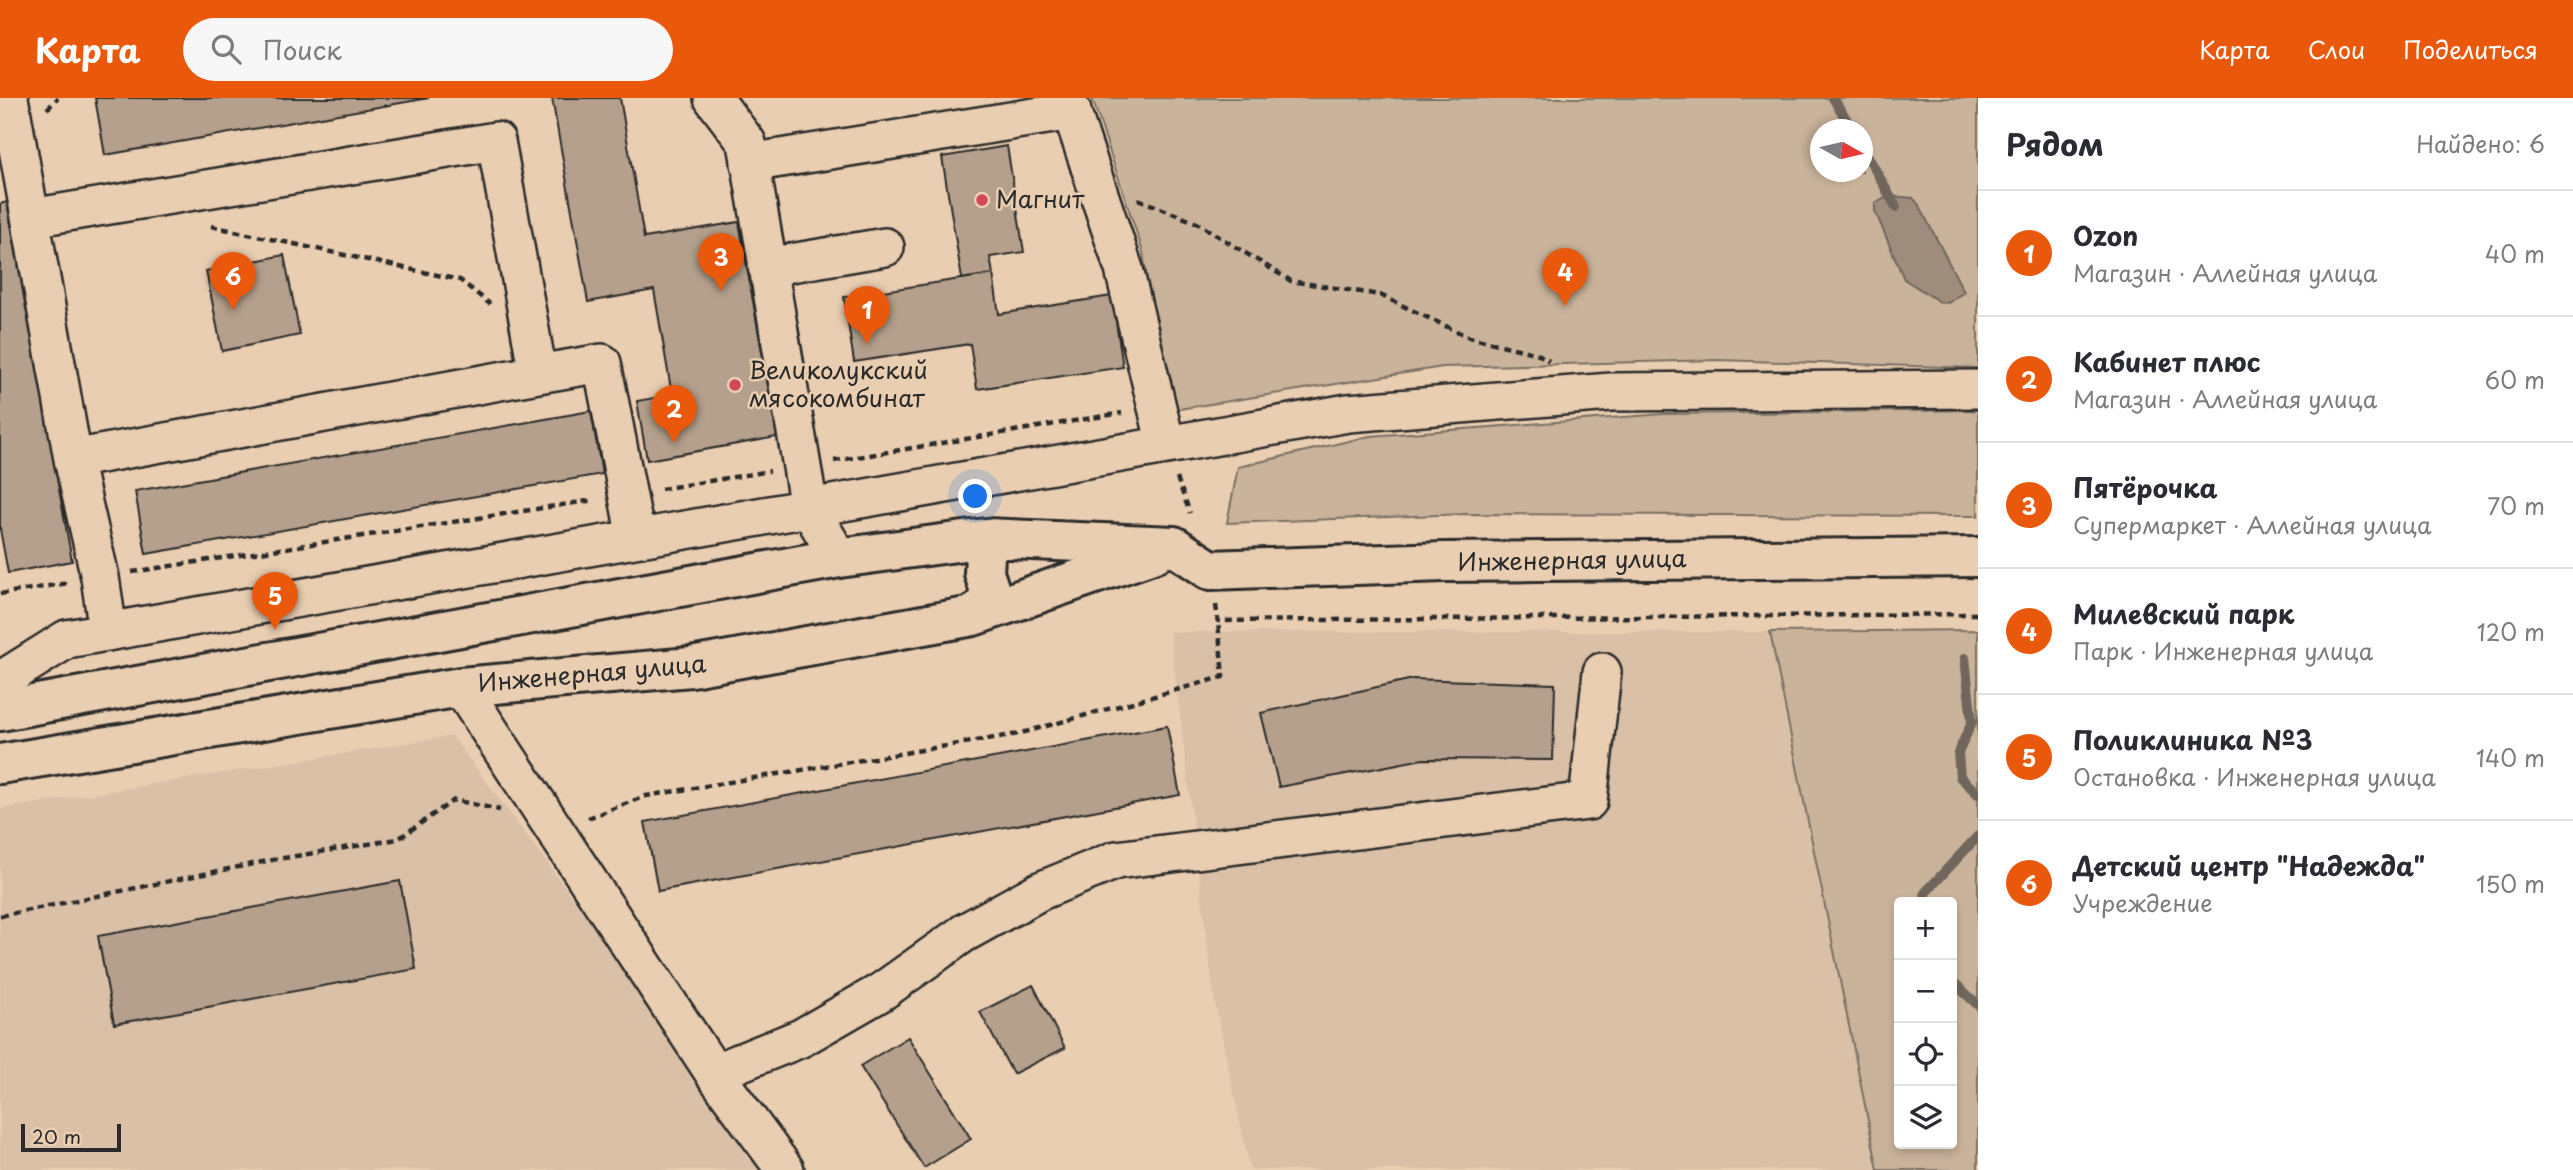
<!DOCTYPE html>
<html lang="ru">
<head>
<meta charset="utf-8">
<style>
  body { margin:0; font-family:"Playpen Sans",sans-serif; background:#f7f7f7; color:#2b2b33 }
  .controls { position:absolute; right:21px; bottom:21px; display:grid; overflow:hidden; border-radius:7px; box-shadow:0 4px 10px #0003 }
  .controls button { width:63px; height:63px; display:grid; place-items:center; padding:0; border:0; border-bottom:2px solid #e1e1e2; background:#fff; color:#2b2b33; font:35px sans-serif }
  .compass { position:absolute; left:1810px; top:21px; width:63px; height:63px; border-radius:50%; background:#fff; box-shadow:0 4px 10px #0003; rotate:98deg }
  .scale { position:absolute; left:21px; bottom:18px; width:100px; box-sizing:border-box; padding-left:7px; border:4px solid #2b2b2b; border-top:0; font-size:19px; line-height:24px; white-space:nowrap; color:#2b2b2b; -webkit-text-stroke:5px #e9ceb1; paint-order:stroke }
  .you { position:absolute; left:976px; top:399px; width:24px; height:24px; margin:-18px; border:5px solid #fff; border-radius:50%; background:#1a73e8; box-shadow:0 0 0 10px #1a73e833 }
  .badge { display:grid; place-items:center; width:46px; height:46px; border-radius:50%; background:#ea580c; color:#fff; font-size:23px; font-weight:700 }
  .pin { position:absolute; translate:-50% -58px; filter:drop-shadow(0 2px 4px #0008) }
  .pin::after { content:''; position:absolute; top:37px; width:24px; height:21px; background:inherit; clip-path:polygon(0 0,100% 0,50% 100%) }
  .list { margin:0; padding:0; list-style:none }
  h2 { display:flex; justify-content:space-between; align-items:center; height:91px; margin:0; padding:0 28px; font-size:30px }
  h2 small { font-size:23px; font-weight:400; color:#7c7c81 }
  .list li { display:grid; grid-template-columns:46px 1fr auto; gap:21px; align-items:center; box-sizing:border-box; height:126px; padding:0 28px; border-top:2px solid #e1e1e2 }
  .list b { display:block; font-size:26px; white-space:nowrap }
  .list p { margin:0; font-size:23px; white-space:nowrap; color:#7c7c81 }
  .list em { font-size:23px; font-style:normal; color:#7c7c81 }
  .icon { flex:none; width:38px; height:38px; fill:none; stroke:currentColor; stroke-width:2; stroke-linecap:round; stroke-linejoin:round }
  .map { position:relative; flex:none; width:1978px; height:1072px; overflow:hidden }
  header { display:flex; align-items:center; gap:42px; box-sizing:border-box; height:98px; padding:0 35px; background:#ea580c; color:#fff }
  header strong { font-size:33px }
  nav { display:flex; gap:38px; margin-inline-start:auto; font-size:24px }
  .search { width:490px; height:63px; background:#f7f7f7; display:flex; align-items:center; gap:18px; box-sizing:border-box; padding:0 24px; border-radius:38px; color:#7c7c81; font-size:26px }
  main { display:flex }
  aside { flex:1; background:#fff }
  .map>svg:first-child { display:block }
</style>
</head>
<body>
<header>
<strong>Карта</strong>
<div class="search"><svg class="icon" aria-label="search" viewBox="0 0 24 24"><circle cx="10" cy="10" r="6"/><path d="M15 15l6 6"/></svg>Поиск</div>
<nav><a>Карта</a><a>Слои</a><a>Поделиться</a></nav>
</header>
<main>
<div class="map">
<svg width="1978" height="1072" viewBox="0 0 1978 1072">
  <rect width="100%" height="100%" fill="#e9ceb1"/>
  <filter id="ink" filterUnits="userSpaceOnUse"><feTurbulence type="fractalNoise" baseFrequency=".0143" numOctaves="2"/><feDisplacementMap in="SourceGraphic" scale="14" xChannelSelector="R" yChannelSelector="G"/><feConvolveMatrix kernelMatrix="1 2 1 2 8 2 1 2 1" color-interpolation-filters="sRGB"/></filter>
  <g filter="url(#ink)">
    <!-- built -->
    <path fill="#d9c0a6" d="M1170 534H1770L1878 1072H1250L1214 900Z
      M452 638 776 1072H0V711Z"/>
    <!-- green -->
    <path fill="#cab39b" stroke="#7a6f63" stroke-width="2" fill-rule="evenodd" d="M1092 0H1978V270L1718 262 1443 269 1166 313 1143 154ZM1820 32H1862V74H1820Z
      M1978 312V418L1466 416 1227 425 1238 369 1370 338 1664 316Z
      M1978 532V1072H1878L1770 534ZM1952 804V1046H1899V804Z"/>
    <!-- water -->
    <path fill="#9e8d7c" stroke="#70665c" stroke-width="2" d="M1890 98 1913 100 1919 107 1964 194 1948 205 1940 204 1904 181 1875 113V105Z"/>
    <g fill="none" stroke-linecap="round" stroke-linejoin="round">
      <!-- stream -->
      <path stroke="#70665c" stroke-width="10" d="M1833 0 1853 32
        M1862 48 1896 109
        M1965 560 1972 624 1958 655 1960 679 1978 696
        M1926 804 1925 795 1978 738
        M1952 883 1978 907"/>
    </g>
    <!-- building -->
    <path fill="#b4a08c" stroke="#2b2b2b" stroke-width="2" d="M95 0H429L105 57Z
      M552 0H620L644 140 739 124 777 339 647 362 637 303 672 297 654 192 588 204Z
      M1007 48 1024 154 990 159 993 176 962 181 942 59Z
      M7 104 72 463 8 475 0 431V106Z
      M284 157 300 237 222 253 206 173Z
      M993 176 999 216 1112 198 1123 269 977 291 970 246 854 264 844 199Z
      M591 313 602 376 146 456 135 393Z
      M1413 581 1555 586 1553 662 1423 661 1279 689 1261 615Z
      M1167 628 1180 697 658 793 645 724Z
      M400 783 416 871 114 926 98 838Z
      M1033 887 1065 950 1013 976 980 914Z
      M908 939 971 1041 924 1070 860 968Z"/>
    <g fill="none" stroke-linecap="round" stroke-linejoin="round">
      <!-- minor casing -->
      <g stroke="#2b2b2b" stroke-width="42">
        <path id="minor" d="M9 0 73 361 100 479 108 534
          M713 0 747 45 809 410 839 460
          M1067 0 1124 171 1166 347
          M750 65 1072 13
          M31 120 496 43 538 276 602 265 636 440
          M767 169 885 149
          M73 361 538 276
          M0 583 67 541 1348 315 1611 294 1978 291
          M461 589 714 975 785 1072
          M714 975 801 940 881 894 964 835 1040 793 1116 762 1588 703 1602 574"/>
      </g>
      <!-- major casing -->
      <g stroke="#2b2b2b" stroke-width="44">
        <path id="major" d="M973 518 988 504 989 490 984 475 986 440
          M0 613 839 460 986 440 1174 448 1210 472 1444 464 1978 459
          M0 666 461 589 691 569 973 518 1155 455"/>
      </g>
      <!-- path -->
      <path stroke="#2b2b2b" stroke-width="4.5" stroke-dasharray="7 5" stroke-linecap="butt" d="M47 11 58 0
        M1138 101 1197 125 1291 183 1380 197 1469 239 1538 256 1549 263
        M211 128 460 182 490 206
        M834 363 1122 315
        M1177 380 1190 415
        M661 391 770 373
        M132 474 594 402
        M0 496 68 485
        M1216 507 1218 523 1978 516
        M588 720 646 698 1018 636 1223 579 1218 523
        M0 818 272 762 398 741 454 702 500 712"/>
      <!-- minor -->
      <use href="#minor" stroke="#e9ceb1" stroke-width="37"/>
      <!-- major -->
      <use href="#major" stroke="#e9ceb1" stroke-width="38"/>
    </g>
  </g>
  <!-- markers -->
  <g fill="#d1495b" stroke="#e9ceb1" stroke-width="2.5">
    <circle cx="982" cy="102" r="7"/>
    <circle cx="735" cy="287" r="7"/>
  </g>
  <g text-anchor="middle" stroke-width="5" stroke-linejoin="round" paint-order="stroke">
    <!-- poi labels -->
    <g font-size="24" fill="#2b2b2b" stroke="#e9ceb1" text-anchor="start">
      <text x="996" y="110">Магнит</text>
      <text x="749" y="281">Великолукский<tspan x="749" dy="28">мясокомбинат</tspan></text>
    </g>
    <!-- street labels -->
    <g font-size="24" fill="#2b2b2b" stroke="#e9ceb1">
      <text transform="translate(1572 463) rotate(-1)" y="8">Инженерная улица</text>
      <text transform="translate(592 576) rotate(-5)" y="8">Инженерная улица</text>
    </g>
  </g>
</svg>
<div class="controls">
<button>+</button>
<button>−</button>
<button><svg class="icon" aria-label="locate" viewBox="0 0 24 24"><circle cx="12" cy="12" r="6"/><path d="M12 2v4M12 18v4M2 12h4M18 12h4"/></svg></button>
<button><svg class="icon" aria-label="layers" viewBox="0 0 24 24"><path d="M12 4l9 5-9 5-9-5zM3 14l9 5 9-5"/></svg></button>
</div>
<svg class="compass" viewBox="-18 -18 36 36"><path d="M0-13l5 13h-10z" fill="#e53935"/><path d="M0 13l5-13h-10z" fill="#7c7c81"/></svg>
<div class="scale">20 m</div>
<div class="you"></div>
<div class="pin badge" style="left:867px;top:246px">1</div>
<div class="pin badge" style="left:674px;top:345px">2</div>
<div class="pin badge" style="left:721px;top:193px">3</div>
<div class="pin badge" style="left:1565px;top:208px">4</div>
<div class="pin badge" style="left:275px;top:532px">5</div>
<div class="pin badge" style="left:233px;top:212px">6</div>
</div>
<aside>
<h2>Рядом<small>Найдено: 6</small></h2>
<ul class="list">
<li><span class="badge">1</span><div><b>Ozon</b><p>Магазин · Аллейная улица</p></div><em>40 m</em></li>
<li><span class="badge">2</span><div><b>Кабинет плюс</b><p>Магазин · Аллейная улица</p></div><em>60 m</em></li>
<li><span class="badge">3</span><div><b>Пятёрочка</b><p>Супермаркет · Аллейная улица</p></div><em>70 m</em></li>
<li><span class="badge">4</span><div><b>Милевский парк</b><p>Парк · Инженерная улица</p></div><em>120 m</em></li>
<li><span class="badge">5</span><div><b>Поликлиника №3</b><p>Остановка · Инженерная улица</p></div><em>140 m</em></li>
<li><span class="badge">6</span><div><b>Детский центр &quot;Надежда&quot;</b><p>Учреждение</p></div><em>150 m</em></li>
</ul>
</aside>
</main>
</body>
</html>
